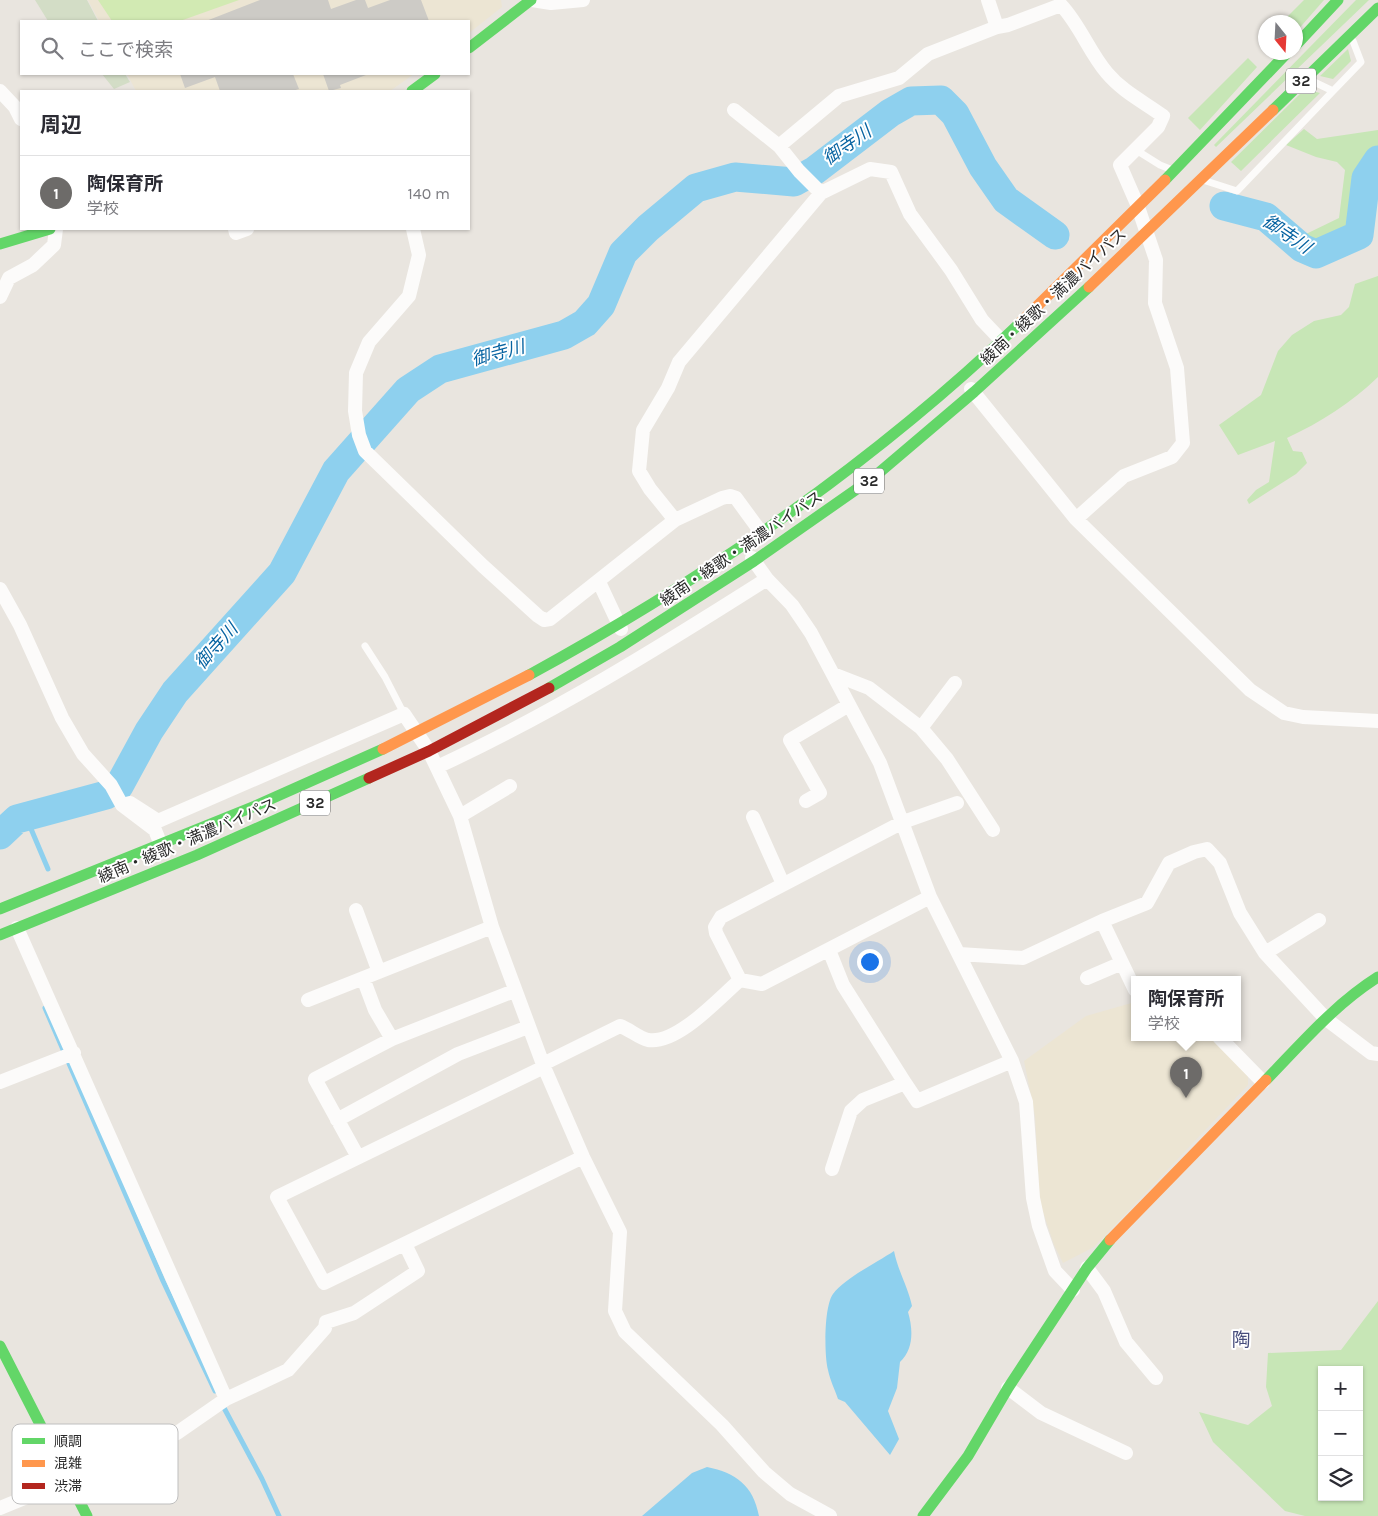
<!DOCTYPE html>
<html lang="ja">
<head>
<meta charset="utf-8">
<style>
  body { margin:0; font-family:Karla,"Noto Sans JP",sans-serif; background:#f2f2f3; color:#2b2b33 }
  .controls { position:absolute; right:15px; bottom:15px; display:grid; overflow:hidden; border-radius:0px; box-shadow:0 1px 4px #0004 }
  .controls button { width:45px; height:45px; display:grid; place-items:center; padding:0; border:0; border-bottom:1px solid #e1e1e2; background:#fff; color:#2b2b33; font:25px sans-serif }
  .compass { position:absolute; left:1258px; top:15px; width:45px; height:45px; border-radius:50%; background:#fff; box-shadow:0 1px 4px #0004; rotate:162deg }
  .you { position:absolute; left:869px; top:961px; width:18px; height:18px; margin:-12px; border:4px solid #fff; border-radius:50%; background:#1a73e8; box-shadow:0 0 0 8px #1a73e833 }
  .badge { display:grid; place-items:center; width:32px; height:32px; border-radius:50%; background:#6d6b69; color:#fff; font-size:16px; font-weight:700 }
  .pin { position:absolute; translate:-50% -41px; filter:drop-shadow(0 1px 2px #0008) }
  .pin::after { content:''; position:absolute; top:26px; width:18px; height:15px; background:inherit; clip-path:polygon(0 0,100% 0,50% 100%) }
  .popup { position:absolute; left:1131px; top:976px; width:110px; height:65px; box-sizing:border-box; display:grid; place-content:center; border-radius:0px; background:#fff; filter:drop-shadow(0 1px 4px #0005); font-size:16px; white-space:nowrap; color:#7c7c81 }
  .popup b { font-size:19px; color:#2b2b33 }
  .popup::after { content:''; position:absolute; left:50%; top:100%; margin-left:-10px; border:10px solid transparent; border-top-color:#fff }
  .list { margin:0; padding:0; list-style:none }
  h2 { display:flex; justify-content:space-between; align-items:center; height:65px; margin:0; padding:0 20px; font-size:21px }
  h2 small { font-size:16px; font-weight:400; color:#7c7c81 }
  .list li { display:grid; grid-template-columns:32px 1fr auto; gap:15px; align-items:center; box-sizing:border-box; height:75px; padding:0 20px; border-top:1px solid #e1e1e2 }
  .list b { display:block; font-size:19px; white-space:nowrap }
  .list p { margin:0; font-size:16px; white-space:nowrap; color:#7c7c81 }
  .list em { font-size:16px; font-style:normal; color:#7c7c81 }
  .icon { flex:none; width:28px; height:28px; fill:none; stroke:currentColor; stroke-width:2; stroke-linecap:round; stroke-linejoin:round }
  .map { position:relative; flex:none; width:1378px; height:1516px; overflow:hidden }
  .search { position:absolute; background:#fff; box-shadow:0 1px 4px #0004; left:20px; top:20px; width:450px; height:55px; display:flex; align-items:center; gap:12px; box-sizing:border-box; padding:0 18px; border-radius:0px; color:#7c7c81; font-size:19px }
  .panel { position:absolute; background:#fff; box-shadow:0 1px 4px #0004; left:20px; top:90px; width:450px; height:140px; border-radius:0px }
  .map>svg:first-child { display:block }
</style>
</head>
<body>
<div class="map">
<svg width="1378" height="1516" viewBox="0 0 1378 1516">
  <rect width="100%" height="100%" fill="#e9e5df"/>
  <!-- education -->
  <path fill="#ece5d3" d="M88 0H501L502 7 469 33V21H99Z
    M127 74H414L390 91H136Z
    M1135 1002V1037H1211L1248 1074V1085L1094 1247 1063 1263 1054 1245 1040 1203 1035 1116 1024 1061 1086 1016Z"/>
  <!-- green -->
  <path fill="#c7e6b6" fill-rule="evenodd" d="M1304 0H1324L1296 32V22H1282Z
    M1356 0H1369L1216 147 1214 145Z
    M1348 49 1351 61 1333 79 1320 76Z
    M1248 58 1257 67 1200 130 1188 118Z
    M1305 89 1320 93 1241 171 1231 162Z
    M1304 129 1317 139 1378 130V156L1362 177 1355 233 1316 250 1305 246 1306 234 1339 218 1345 170 1337 162 1316 157 1286 145Z
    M1378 276V377C1351 403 1321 422 1287 438L1293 451 1302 452 1307 463 1296 474 1249 504 1247 500 1256 490 1269 482 1275 441 1238 455 1219 425 1261 395 1278 351 1292 335 1314 321 1341 315 1349 307 1355 284Z
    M1378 1301V1516H1305L1285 1511 1213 1442 1199 1412 1248 1425 1272 1406 1266 1387 1268 1353 1341 1350ZM1322 1370H1359V1497H1322Z"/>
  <!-- cemetery -->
  <path fill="#d3ddc6" d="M35 0H87L98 21H48Z
    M102 74H125L130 82 114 89Z"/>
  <!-- pitch -->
  <path fill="#d2eab3" d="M98 0H239L180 21H112Z"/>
  <!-- water -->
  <path fill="#8ed0ee" d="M894 1251C898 1271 908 1287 912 1306L908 1312C913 1329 914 1349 900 1362L897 1388 888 1411 899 1439 890 1455 845 1402 838 1399C835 1390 830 1380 828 1370 824 1355 824 1306 833 1294 845 1278 876 1263 894 1251Z
    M707 1467C736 1473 753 1485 759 1516H642L692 1473Z"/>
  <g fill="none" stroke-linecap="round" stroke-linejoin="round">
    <!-- stream -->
    <path stroke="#8ed0ee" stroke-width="5" d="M26 817 48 869
      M45 1008 163 1281 215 1391
      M223 1406 262 1479 279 1516"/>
    <!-- river -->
    <path stroke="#8ed0ee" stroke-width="29" d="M1224 206 1266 217 1302 248 1316 254 1359 235 1366 178 1378 160
      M0 835 17 819 106 795 119 786 149 731 175 692 282 573 336 471 408 390 440 369 564 335 585 323 601 305 623 253 648 228 696 188 735 177 794 182 814 171 890 113 911 101 941 100 955 114 983 167 1006 200 1055 235"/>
  </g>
  <!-- building -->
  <path fill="#cdcbc6" d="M260 0H328L331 9 356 0H365L368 8 390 0H421L429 21H206Z
    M180 74H293L299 89 292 91H220L215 77 185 88Z
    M323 74H366V75L340 85 341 88 329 91Z"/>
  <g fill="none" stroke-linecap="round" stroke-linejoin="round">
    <!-- lane -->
    <path stroke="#fcfbfa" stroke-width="7" d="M1333 91 1361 62 1353 41
      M1136 150 1160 165 1170 169
      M1206 181 1237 191 1333 91 1312 81
      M365 646 385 677 404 714"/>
    <!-- street -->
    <path stroke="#fcfbfa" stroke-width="14" d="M532 0 551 3 583 0
      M988 0 997 27 1008 25 1061 5C1080 25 1089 52 1107 73 1123 92 1144 102 1163 116L1158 127 1120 165 1137 204 1156 260 1155 303 1177 368 1183 443 1172 457 1124 476 1076 519
      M0 91 15 107 21 119
      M779 146 839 96 899 78 928 54 997 27
      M821 193 870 169 891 172 910 214 951 270 982 320 1001 340
      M235 229 236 233 247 229
      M413 229 419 255 409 296 369 342 356 373 355 411 359 435 365 451 483 566 538 616 544 620 550 619 675 520 722 498 730 496 736 498 760 531
      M0 297 9 278 33 265 54 245 56 229
      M971 389 1076 519 1250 690 1284 713 1303 717 1378 721
      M675 520 650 489 639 471 643 430 668 388 679 362 821 193 799 171 779 146 734 110
      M752 558 767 579 792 605 811 633 880 763 930 897 1012 1061 1026 1102 1033 1198 1039 1226 1055 1271 1073 1290
      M599 582 621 629
      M0 589 20 625 62 718 83 754 111 785 122 805 155 830 161 845
      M833 674 869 688 921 728 947 759 993 830
      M921 728 955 683
      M437 767C552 714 660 647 767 579
      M806 801 820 793 790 740 849 705
      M122 805 130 803 158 821 404 714 429 751 460 816 492 927 544 1067 583 1157 620 1232 615 1311 625 1332 722 1425 764 1472 790 1494 830 1516
      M460 816 510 786
      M753 817 783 884
      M356 910 379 972
      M1102 921 1135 990
      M17 928 226 1399
      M829 950 843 985 905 1083
      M1265 953 1319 920
      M959 954 1023 958 1102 921 1147 903 1169 863 1194 852 1207 849 1220 863 1240 913 1265 953 1326 1019 1371 1053 1378 1054
      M363 978 375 1010 392 1039
      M1087 978 1122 963
      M740 980 716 933 715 927 721 917 903 822 957 803
      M308 1000 492 927
      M1219 1037 1263 1082
      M543 1064 620 1026C629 1029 639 1038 648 1040 677 1045 719 998 740 980L762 984 930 897
      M544 1067 277 1197 324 1283 583 1157
      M0 1082 74 1053
      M337 1120 458 1054 528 1027
      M358 1157 315 1079 392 1039 514 991
      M832 1169 851 1111 863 1100 905 1083 917 1101 1012 1061
      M1087 1268 1104 1291 1126 1342 1156 1378
      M1008 1388 1041 1413 1126 1453
      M0 1508 90 1471 177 1433 226 1399 288 1370 325 1328 326 1322 354 1313 418 1271 405 1244"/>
    <!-- fast -->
    <path stroke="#63d668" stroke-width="11" d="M1296 45 1338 0
      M469 48 531 0
      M412 91 435 74
      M1273 110 1378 8
      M1165 180 1288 52
      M0 244 50 229
      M529 675C705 579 875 462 1020 323
      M549 688 620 647 754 561 874 477 974 392 1089 287
      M0 909 255 806 383 749
      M0 935 197 855 369 778
      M1266 1080C1301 1044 1335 1004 1378 977
      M0 1346 87 1516
      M923 1516 968 1456 1008 1388 1087 1268 1110 1240"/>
    <!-- slow -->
    <path stroke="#ff974d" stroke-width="11" d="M1089 287 1273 110
      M1020 323 1165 180
      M383 749 529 675
      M1110 1240 1266 1080"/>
    <!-- jam -->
    <path stroke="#b3261e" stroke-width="11" d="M369 778 429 751 549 688"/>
  </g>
  <g text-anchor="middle" stroke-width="4" stroke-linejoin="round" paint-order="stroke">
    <!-- shield labels -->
    <g fill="#fff" stroke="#6a6a6a" stroke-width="1">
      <rect x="1286" y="68.5" width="30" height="25" rx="4"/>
      <rect x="854" y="468.5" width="30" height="25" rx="4"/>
      <rect x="300" y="790.5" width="30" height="25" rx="4"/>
    </g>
    <g font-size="15" font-weight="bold" fill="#2a2a2a">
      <text x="1301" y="86">32</text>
      <text x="869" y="486">32</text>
      <text x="315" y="808">32</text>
    </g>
    <!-- street labels -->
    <g font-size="16" fill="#2a2a2a" stroke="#fff">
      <text transform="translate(1053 296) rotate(-43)" y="6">綾南・綾歌・満濃バイパス</text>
      <text transform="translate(741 548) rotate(-34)" y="6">綾南・綾歌・満濃バイパス</text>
      <text transform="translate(187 840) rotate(-23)" y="6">綾南・綾歌・満濃バイパス</text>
    </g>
    <!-- water labels -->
    <g font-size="18" font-style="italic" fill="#0663a1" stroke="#fff">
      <text transform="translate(847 145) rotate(-35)" y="6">御寺川</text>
      <text transform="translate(1287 234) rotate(34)" y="6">御寺川</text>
      <text transform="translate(498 353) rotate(-15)" y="6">御寺川</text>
      <text transform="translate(216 646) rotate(-48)" y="6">御寺川</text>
    </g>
    <!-- quarter labels -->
    <g font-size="19" fill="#484e7d" stroke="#fff">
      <text x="1241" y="1346">陶</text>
    </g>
  </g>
  <!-- legend -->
  <rect x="12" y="1424" width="166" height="80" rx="8" fill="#fff" stroke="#bfbfbf" stroke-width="1"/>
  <rect x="22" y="1438" width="23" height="6" fill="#63d668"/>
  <rect x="22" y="1460" width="23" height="7" fill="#ff974d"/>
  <rect x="22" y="1483" width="23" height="6" fill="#b3261e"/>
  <g font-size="14" fill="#2a2a2a">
    <text x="54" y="1446">順調</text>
    <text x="54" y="1468">混雑</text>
    <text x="54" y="1491">渋滞</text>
  </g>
</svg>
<div class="controls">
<button>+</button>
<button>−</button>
<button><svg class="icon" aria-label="layers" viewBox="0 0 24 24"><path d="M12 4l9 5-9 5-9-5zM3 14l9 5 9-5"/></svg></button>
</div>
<svg class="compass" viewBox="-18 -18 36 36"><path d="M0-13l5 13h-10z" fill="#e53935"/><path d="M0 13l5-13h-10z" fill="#7c7c81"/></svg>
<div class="you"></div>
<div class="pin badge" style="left:1186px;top:1098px">1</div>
<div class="popup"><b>陶保育所</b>学校</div>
<div class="search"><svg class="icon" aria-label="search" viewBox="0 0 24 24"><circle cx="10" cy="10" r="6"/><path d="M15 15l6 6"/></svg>ここで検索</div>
<section class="panel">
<h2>周辺<small></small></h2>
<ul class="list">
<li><span class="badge">1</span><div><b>陶保育所</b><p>学校</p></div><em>140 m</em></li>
</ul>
</section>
</div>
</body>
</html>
